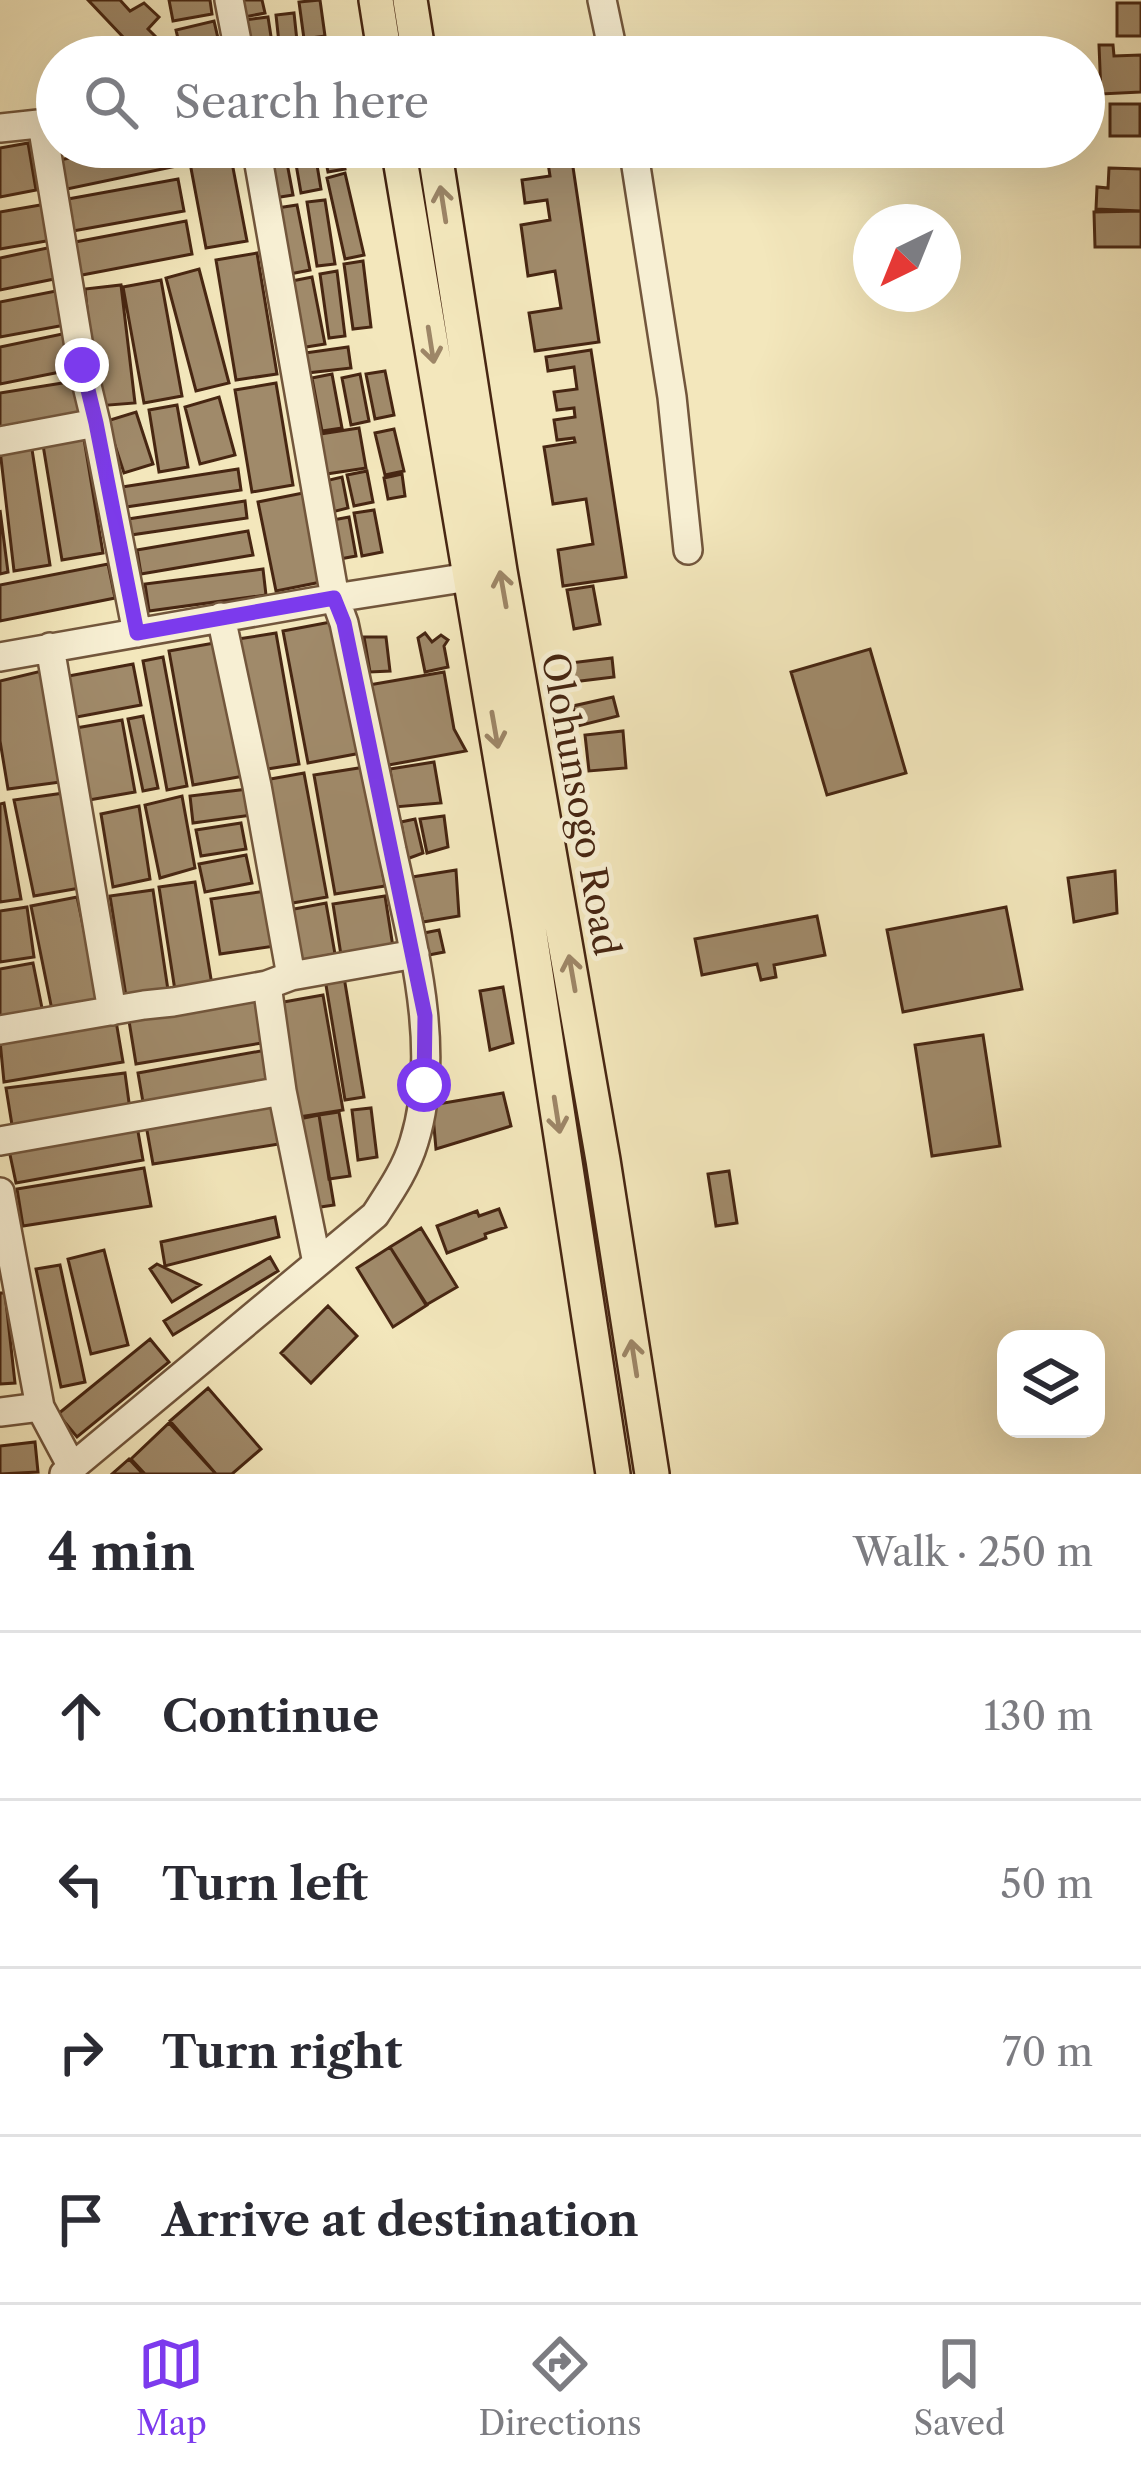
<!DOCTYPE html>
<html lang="en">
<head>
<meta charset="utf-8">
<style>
  body { margin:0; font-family:"Libre Caslon Text",serif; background:#f2f2f3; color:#2b2b33 }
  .controls { position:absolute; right:36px; bottom:36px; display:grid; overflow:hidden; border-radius:24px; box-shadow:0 12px 48px #0002 }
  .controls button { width:108px; height:108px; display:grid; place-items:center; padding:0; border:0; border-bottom:3px solid #e1e1e2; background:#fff; color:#2b2b33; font:60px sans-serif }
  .compass { position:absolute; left:853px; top:204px; width:108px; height:108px; border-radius:50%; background:#fff; box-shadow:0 12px 48px #0002; rotate:223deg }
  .stop { position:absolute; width:36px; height:36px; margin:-27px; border:9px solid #7c3aed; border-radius:50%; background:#fff }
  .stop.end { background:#7c3aed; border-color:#fff; box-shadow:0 3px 12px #0008 }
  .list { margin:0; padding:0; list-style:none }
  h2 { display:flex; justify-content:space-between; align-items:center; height:156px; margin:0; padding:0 48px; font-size:51px }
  h2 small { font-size:39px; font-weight:400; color:#7c7c81 }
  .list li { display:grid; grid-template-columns:78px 1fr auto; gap:36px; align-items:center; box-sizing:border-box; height:168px; padding:0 48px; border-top:3px solid #e1e1e2 }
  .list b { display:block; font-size:45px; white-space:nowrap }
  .list em { font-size:39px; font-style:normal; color:#7c7c81 }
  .icon { flex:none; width:66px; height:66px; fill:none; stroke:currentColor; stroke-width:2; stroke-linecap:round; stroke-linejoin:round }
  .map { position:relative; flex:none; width:1141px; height:1474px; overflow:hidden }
  .search { position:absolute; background:#fff; box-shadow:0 12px 48px #0002; left:36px; right:36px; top:36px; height:132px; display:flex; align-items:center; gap:30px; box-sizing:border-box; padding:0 42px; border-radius:66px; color:#7c7c81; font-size:45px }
  .sheet { height:828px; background:#fff }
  nav { display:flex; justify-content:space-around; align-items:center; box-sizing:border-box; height:168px; border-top:3px solid #e1e1e2; background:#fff; font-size:33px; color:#7c7c81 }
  nav a { display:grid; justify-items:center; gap:6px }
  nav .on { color:#7c3aed }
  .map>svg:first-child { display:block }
</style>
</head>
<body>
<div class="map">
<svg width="1141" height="1474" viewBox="0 0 1141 1474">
  <rect width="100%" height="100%" fill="#f3e7bc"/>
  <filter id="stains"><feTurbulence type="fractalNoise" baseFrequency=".00167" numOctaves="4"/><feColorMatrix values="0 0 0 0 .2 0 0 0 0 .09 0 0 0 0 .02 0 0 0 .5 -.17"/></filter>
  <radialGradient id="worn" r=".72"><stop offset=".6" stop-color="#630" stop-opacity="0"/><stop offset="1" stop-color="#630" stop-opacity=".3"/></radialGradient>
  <!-- building -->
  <path fill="#a08a6a" stroke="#472612" stroke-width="3" d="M88 0H120L130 11 144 3 159 17 148 29 174 55 142 57Z
    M169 0H210L212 14 173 21Z
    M236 0H262L265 13 239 18Z
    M320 0 325 36 304 39 299 2Z
    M1117 3H1141V36H1117Z
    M294 13 297 41 279 43 276 15Z
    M268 17 272 43 249 47 245 20Z
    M214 21 220 47 182 56 176 30Z
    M327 42 330 57H310L308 45Z
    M1099 45H1113L1114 56 1141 55V92L1101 94Z
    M1110 104H1140V136H1110Z
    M28 143 36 190 0 197V148Z
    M121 147H167L177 166 67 189 60 160Z
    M187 147H229L247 241 206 248Z
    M264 147H284L293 195 274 198Z
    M293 147H314L321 189 301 193Z
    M323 147H341L345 169 328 172Z
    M512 147H570L599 342 535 351 529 313 561 308 555 271 528 276 521 225 550 220 547 200 525 203 522 180 550 176 546 150 513 154Z
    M1109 168 1141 169V211L1096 209 1097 187 1108 188Z
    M345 173 364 255 345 259 327 178Z
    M178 179 184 211 73 231 68 199Z
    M325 200 335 264 317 266 307 202Z
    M46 204 52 240 0 249V212Z
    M297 205 310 270 290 274 277 208Z
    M1141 211V247H1095L1094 212Z
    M186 221 192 254 77 276 70 243Z
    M52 247 59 278 0 290V258Z
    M257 253 277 374 236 380 216 260Z
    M363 261 371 327 353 329 344 264Z
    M199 269 229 383 196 391 166 278Z
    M337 271 345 336 329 338 320 274Z
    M312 277 325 344 300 348 287 282Z
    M161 280 182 396 144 403 123 287Z
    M121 285 135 403 97 406 85 289Z
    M61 290 65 325 0 337V302Z
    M67 333 75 369 0 384V347Z
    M348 347 351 368 307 373 305 353Z
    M591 350 626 577 563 586 558 550 593 544 586 499 553 504 544 447 575 442 574 438 557 440 554 420 575 417 574 408 557 410 554 392 577 389 574 367 548 371 546 357Z
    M385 371 394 415 375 419 366 374Z
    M332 374 342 428 322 431 312 378Z
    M360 374 369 421 351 425 342 378Z
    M75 381 81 414 0 427V393Z
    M276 383 293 485 252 492 235 390Z
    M219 397 235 455 200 464 185 407Z
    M177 405 188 467 159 472 149 410Z
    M136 412 153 464 124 473 107 421Z
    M359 428 366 468 320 475 314 435Z
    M394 429 404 471 385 475 375 433Z
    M84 439 103 553 62 560 43 445Z
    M31 443 50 565 14 571 0 450Z
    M238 469 241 490 126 507 122 487Z
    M367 471 373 502 354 506 347 475Z
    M402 474 405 496 388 499 384 478Z
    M342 477 348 508 332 512 325 481Z
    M303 493 321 582 276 591 258 502Z
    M245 501 247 518 131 535 128 519Z
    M0 510 8 572 0 574Z
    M374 510 382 552 362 556 354 513Z
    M349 517 356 556 340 559 333 520Z
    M248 531 253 555 141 574 137 550Z
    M108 564 115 598 0 621V585Z
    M263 569 266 595 149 611 145 584Z
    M593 586 600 624 574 629 567 590Z
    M336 621 361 753 308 763 283 631Z
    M276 633 299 764 261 770 238 639Z
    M425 633 432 642 441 635 448 640 444 646 448 667 425 672 418 638Z
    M364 637H386L390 671 370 672Z
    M220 642 244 776 193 785 169 651Z
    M870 649 906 773 827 795 791 672Z
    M163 657 187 786 167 790 143 661Z
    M612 658 614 677 572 682 570 663Z
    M133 664 141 705 66 719 58 678Z
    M50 669 68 781 8 789 0 741V681Z
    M444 672 454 729 466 751 383 766 369 685Z
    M613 697 618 716 578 726 573 706Z
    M143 716 158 788 143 791 128 719Z
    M122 720 135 792 89 800 76 728Z
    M623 731 626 768 589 771 585 735Z
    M434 762 441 803 395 807 390 769Z
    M365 767 385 886 335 894 314 775Z
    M304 773 327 897 287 904 265 780Z
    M248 789 252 815 193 823 190 796Z
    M64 793 80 888 34 896 14 800Z
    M182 796 195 868 160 878 145 805Z
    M4 803 21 899 0 902V804Z
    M139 806 150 879 113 887 101 814Z
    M444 816 448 847 427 853 420 819Z
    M415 819 423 853 407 859 401 822Z
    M241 823 246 849 201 856 196 830Z
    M246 855 252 883 205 892 199 864Z
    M456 870 459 916 423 922 412 877Z
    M1115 871 1117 913 1074 922 1068 878Z
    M195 882 213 991 176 997 159 887Z
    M153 890 168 990 126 996 110 896Z
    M273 890 282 945 220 954 211 899Z
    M385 896 393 947 341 955 333 904Z
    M77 897 99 1001 52 1010 31 906Z
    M326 903 335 954 298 961 289 910Z
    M27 907 34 957 0 962V911Z
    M1006 907 1022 989 903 1012 887 930Z
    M817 916 825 955 774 965 776 977 761 980 757 964 702 975 695 939Z
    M439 930 444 952 424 956 419 934Z
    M33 963 43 1013 0 1021V969Z
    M344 977 364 1097 345 1100 325 979Z
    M503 987 513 1043 490 1050 480 991Z
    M323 995 343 1110 299 1117 278 1003Z
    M255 1000 262 1043 136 1064 129 1021Z
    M116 1021 123 1062 4 1082 0 1041Z
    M983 1035 1000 1146 932 1156 915 1045Z
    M266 1050 272 1084 144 1108 138 1073Z
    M125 1073 130 1110 12 1125 6 1088Z
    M503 1093 511 1126 436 1149 432 1105Z
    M278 1103 285 1143 153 1164 146 1125Z
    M371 1108 377 1157 358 1160 352 1110Z
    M339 1112 350 1176 329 1179 319 1115Z
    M319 1115 334 1205 314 1208 299 1119Z
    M137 1126 143 1160 16 1183 9 1150Z
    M144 1168 151 1206 23 1226 17 1189Z
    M729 1171 737 1223 716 1226 708 1174Z
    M499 1209 506 1227 485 1234 486 1238 447 1253 437 1226 477 1211 479 1216Z
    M275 1217 279 1237 165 1266 161 1242Z
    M421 1228 457 1287 426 1305 390 1247Z
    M390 1247 427 1305 393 1327 357 1268Z
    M104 1250 128 1345 91 1354 68 1259Z
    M270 1257 278 1271 173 1335 164 1321Z
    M157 1264 200 1285 172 1302 150 1269Z
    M60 1265 85 1382 61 1387 36 1269Z
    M0 1293H5L15 1383 0 1384Z
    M328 1306 357 1336 311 1383 281 1353Z
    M150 1339 169 1362 77 1437 58 1414Z
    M208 1388 261 1449 232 1474H216L170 1421Z
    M169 1423 216 1474H145L131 1459Z
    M35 1442 38 1472 0 1474V1446Z
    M129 1459 143 1474H112Z"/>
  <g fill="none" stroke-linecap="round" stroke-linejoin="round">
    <!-- minor casing -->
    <g stroke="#72563c" stroke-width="32">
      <path id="minor" d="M229 0 240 57
        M602 0 614 57
        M42 124 82 365 96 423 137 633
        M0 128 57 122
        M633 147 672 397 688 550
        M0 441 96 423
        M221 617 257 786 291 976
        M50 647 112 1011
        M0 657 335 598 469 577
        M267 985 282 1091 317 1263
        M0 1030 144 1005 173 1002 267 985 291 976 415 954
        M0 1141 282 1091
        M0 1192 40 1407 72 1467
        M0 1412 40 1407
        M64 1474 375 1215C390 1192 406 1169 414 1142 443 1049 412 942 392 850 376 774 360 698 344 623L335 598 256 147"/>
    </g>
    <!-- major casing -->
    <g stroke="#472612" stroke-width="38">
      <path id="major" d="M376 0 385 57
        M410 0 419 57
        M398 147 529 928 613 1474
        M434 147 500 571 603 1160 652 1474"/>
    </g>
    <!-- minor -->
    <use href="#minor" stroke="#f7efd3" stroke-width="27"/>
    <!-- major -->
    <use href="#major" stroke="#f3e7bc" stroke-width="33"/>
  </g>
  <!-- one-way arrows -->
  <defs><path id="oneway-shaft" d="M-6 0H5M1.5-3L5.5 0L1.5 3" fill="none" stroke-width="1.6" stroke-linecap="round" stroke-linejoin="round" transform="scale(3)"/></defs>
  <g stroke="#9d8667">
    <use href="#oneway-shaft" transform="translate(443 204) rotate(-99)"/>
    <use href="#oneway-shaft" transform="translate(431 345) rotate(81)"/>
    <use href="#oneway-shaft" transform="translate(503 589) rotate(-100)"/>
    <use href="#oneway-shaft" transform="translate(495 730) rotate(80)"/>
    <use href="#oneway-shaft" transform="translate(572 973) rotate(-100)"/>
    <use href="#oneway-shaft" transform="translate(557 1115) rotate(81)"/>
    <use href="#oneway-shaft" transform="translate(634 1358) rotate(-99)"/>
  </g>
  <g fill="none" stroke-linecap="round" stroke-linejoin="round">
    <!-- route -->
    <path stroke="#7c3aed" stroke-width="15" d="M82 365 96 423 137 633 334 598 344 623 425 1016 424 1085"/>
  </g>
  <g text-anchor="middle" stroke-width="10" stroke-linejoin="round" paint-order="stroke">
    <!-- street labels -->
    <g font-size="36" fill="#472612" stroke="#f7efd3">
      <text transform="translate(581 804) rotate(80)" y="13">Olohunsogo Road</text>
    </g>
  </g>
  <rect width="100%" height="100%" filter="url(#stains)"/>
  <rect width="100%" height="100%" fill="url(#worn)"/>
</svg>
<div class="controls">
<button><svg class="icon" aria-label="layers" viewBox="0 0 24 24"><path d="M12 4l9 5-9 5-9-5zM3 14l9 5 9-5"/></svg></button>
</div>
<svg class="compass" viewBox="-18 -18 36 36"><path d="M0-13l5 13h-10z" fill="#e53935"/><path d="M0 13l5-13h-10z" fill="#7c7c81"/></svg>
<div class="stop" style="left:424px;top:1085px"></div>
<div class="stop end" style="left:82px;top:365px"></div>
<div class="search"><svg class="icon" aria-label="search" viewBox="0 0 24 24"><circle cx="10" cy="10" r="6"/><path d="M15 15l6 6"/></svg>Search here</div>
</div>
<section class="sheet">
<h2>4 min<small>Walk · 250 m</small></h2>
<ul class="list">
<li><svg class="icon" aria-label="ahead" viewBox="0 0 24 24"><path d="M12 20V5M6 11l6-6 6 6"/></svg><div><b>Continue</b></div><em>130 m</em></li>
<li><svg class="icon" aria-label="left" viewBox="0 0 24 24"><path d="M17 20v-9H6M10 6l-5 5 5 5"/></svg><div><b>Turn left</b></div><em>50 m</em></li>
<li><svg class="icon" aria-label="right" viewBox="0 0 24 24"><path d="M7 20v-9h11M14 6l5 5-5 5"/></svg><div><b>Turn right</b></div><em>70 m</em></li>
<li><svg class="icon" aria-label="arrive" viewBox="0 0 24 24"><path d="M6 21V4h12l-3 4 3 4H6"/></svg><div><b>Arrive at destination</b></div></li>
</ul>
</section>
<nav>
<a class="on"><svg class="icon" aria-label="map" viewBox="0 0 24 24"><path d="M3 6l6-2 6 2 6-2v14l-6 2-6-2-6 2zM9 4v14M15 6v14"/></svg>Map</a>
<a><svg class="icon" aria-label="directions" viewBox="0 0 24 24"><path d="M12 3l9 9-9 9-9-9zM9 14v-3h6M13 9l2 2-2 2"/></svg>Directions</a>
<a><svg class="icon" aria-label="saved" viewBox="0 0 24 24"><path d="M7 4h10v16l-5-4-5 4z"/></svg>Saved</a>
</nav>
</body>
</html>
